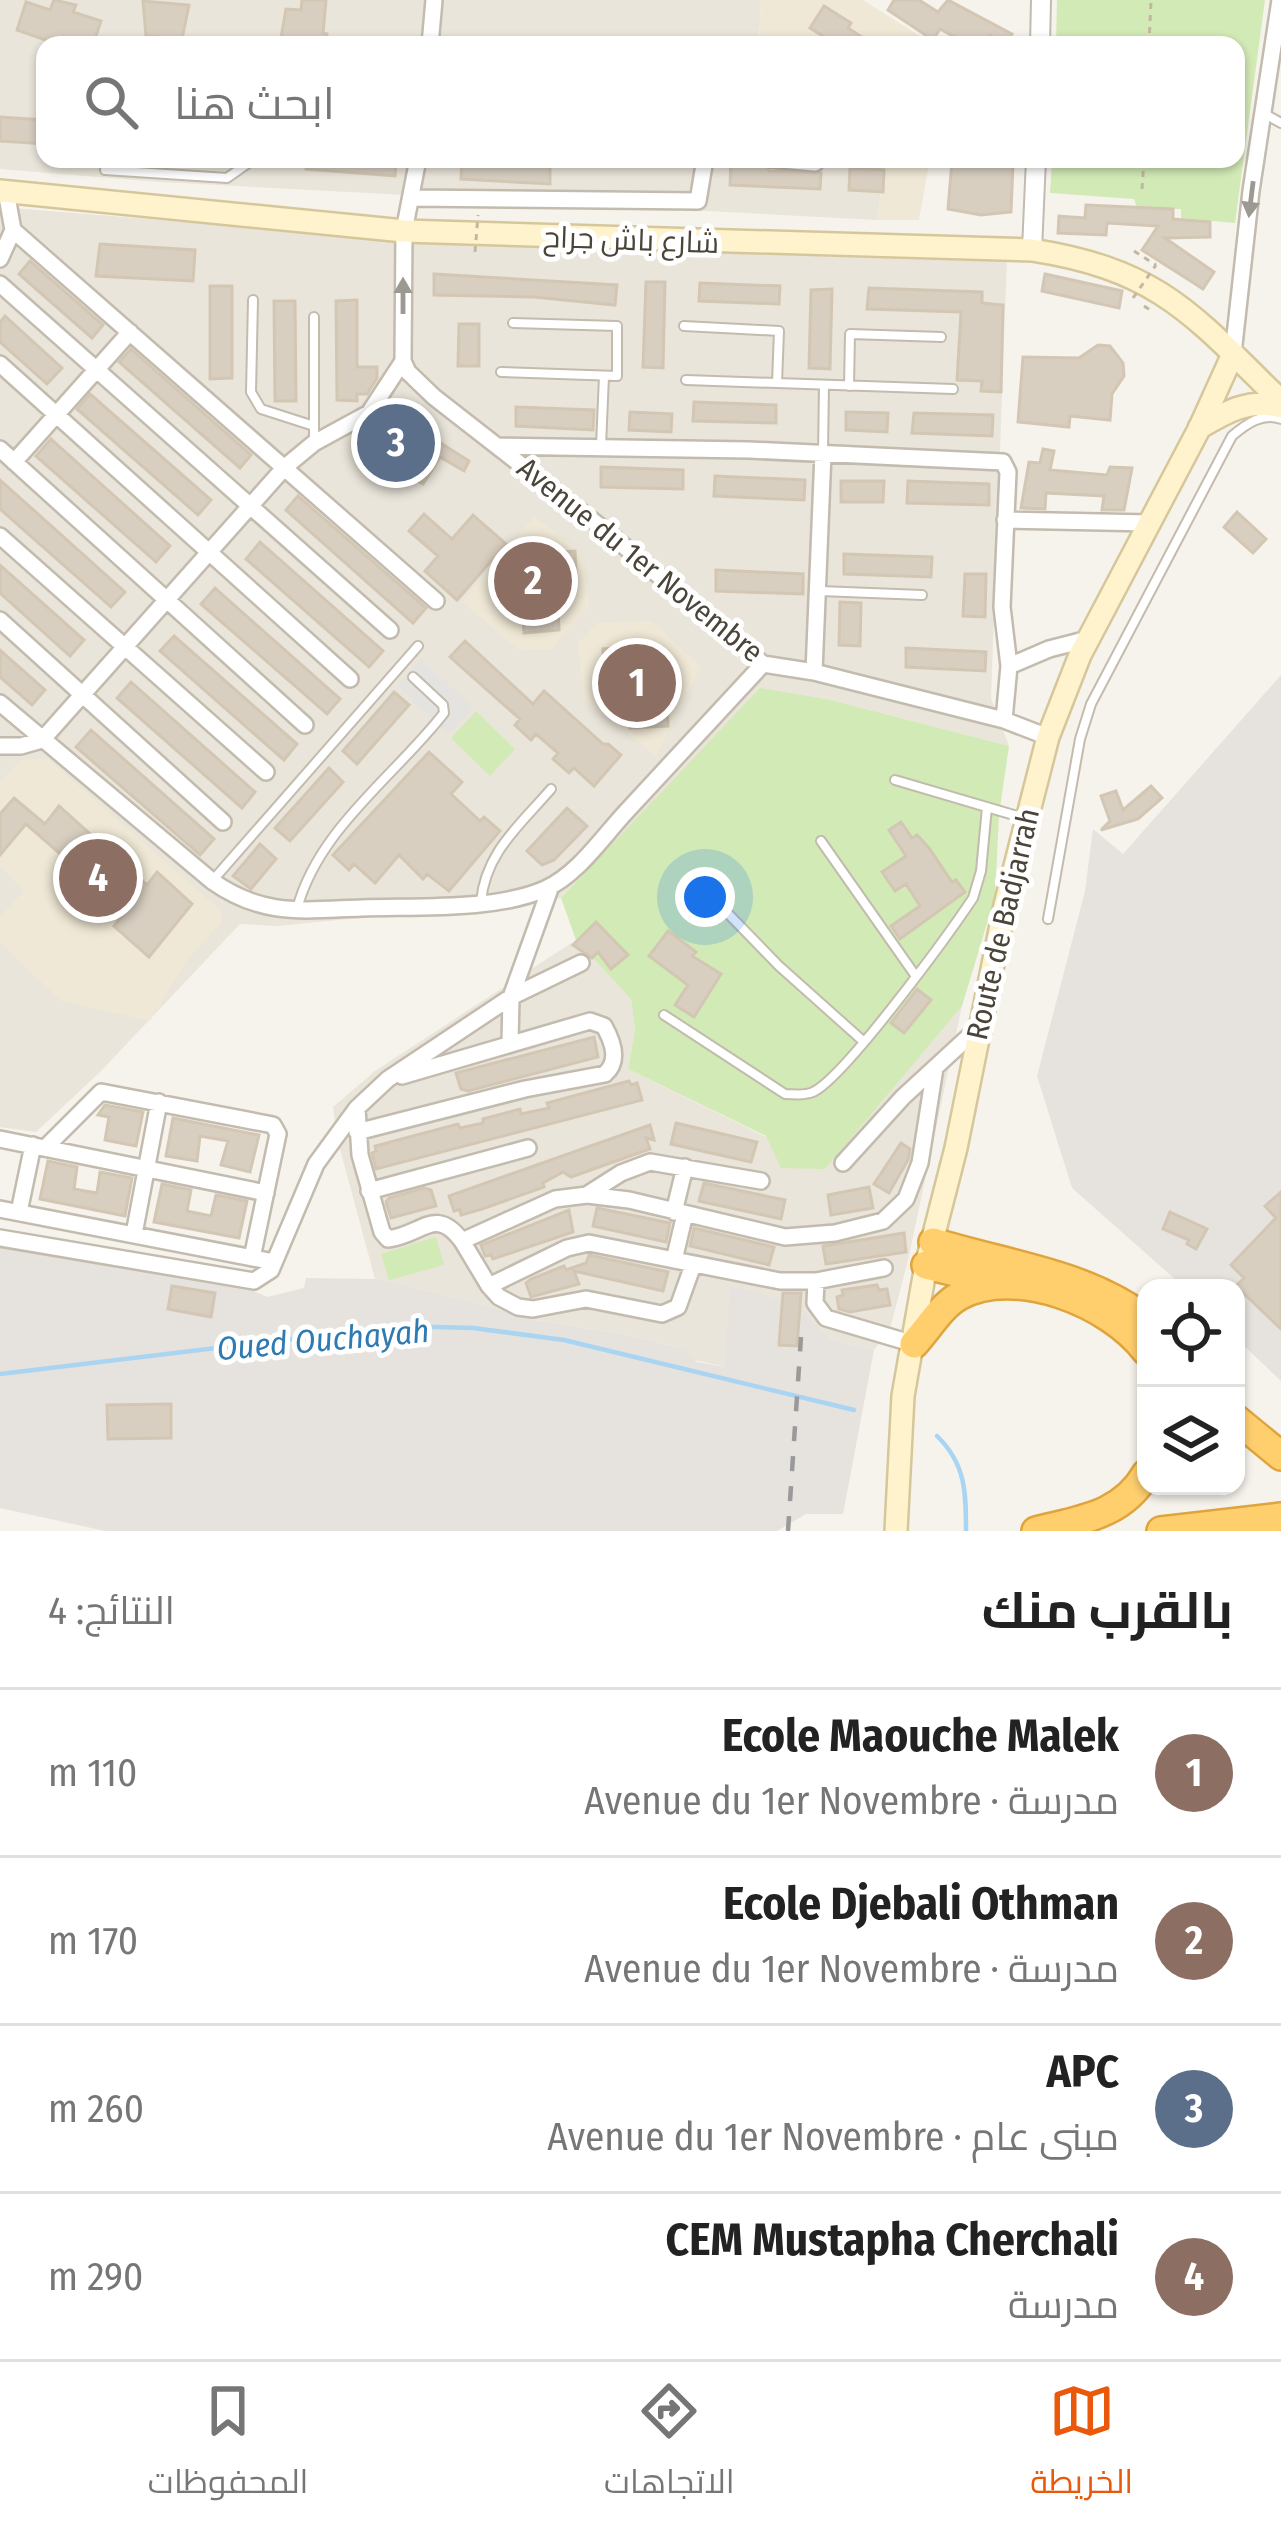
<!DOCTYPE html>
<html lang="ar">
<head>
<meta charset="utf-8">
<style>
  body { margin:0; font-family:"Fira Sans Condensed",Cairo,sans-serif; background:#f6f6f6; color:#222; direction:rtl }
  .controls { position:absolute; right:36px; bottom:36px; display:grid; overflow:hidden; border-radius:24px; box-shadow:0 3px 9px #0004 }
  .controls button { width:108px; height:108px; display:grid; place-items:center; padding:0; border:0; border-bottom:3px solid #e0e0e0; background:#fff; color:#222; font:60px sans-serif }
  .you { position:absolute; left:705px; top:897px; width:42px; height:42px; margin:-30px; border:9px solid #fff; border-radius:50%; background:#1a73e8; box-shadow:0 0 0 18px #1a73e833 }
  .badge { display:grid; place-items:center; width:78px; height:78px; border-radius:50%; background:#ea580c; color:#fff; font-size:39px; font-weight:700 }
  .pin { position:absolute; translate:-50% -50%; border:6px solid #fff; box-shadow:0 3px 12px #0006 }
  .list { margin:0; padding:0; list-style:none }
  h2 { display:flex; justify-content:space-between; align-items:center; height:156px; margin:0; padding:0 48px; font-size:51px }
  h2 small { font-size:39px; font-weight:400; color:#767676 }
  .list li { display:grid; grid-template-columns:78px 1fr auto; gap:36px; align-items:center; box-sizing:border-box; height:168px; padding:0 48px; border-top:3px solid #e0e0e0 }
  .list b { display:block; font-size:45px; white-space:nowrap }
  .list p { margin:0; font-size:39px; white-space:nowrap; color:#767676 }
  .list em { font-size:39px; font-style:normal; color:#767676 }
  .icon { flex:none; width:66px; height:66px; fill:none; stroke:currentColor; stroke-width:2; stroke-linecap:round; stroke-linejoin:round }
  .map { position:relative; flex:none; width:1281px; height:1531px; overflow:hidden; direction:ltr }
  .search { position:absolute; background:#fff; box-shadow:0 3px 9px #0004; left:36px; right:36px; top:36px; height:132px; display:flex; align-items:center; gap:30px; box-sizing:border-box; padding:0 42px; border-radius:24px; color:#767676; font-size:45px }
  .sheet { height:828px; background:#fff }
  nav { display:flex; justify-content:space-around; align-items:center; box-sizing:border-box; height:168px; border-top:3px solid #e0e0e0; background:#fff; font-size:33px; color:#767676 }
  nav a { display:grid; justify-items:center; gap:6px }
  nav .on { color:#ea580c }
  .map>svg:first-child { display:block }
</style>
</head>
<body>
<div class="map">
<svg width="1281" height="1531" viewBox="0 0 1281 1531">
  <rect width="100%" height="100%" fill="#f6f3ec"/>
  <!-- residential -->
  <path fill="#eae5da" d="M0 0H761L759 45H45V159H874L885 161 877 220 160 182 0 169Z
    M0 207 409 240 1007 258 991 698 1009 746 831 700 760 689 561 898 277 926 240 924 101 1071 36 1132 0 1127Z
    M576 940 631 999 635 1030 628 1069 766 1137 885 1094 962 1006 908 1260 890 1329 874 1350 830 1339 804 1310 731 1285 726 1367 694 1360 680 1348 633 1336 524 1318 479 1303 375 1279 337 1138 333 1107 375 1071Z"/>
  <!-- industrial -->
  <path fill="#e6e2dd" d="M1281 675V1381L1236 1338V1288H1185L1072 1188 1037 1076 1085 891 1093 829 1123 854Z
    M0 1247 247 1288 267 1297 304 1288 306 1278 375 1279 479 1303 524 1318 633 1336 683 1349 697 1362 725 1367 730 1285 774 1298 804 1310 830 1339 874 1350 843 1514H806L777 1531H105L0 1508Z"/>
  <!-- education -->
  <path fill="#efe8d6" d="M761 0H863L934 45H759Z
    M874 159H930L919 220H877L885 162Z
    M534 517 575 547 583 559 589 605 552 649 519 650 462 602Z
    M651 621 701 667 656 756 583 699 578 643 597 623Z
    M48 759 221 911 222 922 188 958 150 1021 60 1000 0 942V917L24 891 0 865V783L20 760Z"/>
  <!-- green -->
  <path fill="#d2eab5" d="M1057 0H1265L1235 223 1181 218V209L1137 208 1134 199 1050 193 1052 159H1236V45H1056Z
    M760 688 831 700 1009 746 999 815 995 897 962 1006 825 1169 781 1168 766 1136 628 1069 635 1030 631 999 576 940 561 898Z
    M476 711 515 749 490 776 451 738Z
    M436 1237 444 1265 389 1280 381 1254Z"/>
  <!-- parking -->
  <path fill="#e5e3e0" d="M421 659 473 708 448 734 398 686Z"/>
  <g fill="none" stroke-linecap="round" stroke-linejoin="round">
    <!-- stream -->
    <path stroke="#a9d4f2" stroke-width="4.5" d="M0 1374 401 1326 473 1328 564 1340 854 1410
      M937 1436C966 1464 966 1493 966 1531"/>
  </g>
  <!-- building -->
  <path fill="#d8cfc1" stroke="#d3c7b4" stroke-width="3" d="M54 0 76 5 73 12 101 21 93 45H60L17 30 26 2 50 10Z
    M302 0H326L323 33 327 34 326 45 280 43 286 9 301 10Z
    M894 0H919L938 12 948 0 1012 34 1006 44 990 35 984 45H969L940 29 933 40 888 10Z
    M143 1 189 5 182 39 146 36Z
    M824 6 851 23 848 28 874 45H848L840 40 837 45 810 28Z
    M0 117 45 120V144L0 141Z
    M307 159H396L395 176 306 169Z
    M462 159 550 160V184L461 179Z
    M731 161 760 162 770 171 821 173 820 189 730 185Z
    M952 161 1013 163 1011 212 981 215 948 209Z
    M850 168 884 170 883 192 849 190Z
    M1086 205 1173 209V219L1210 222V237L1165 238 1214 272 1203 289 1142 250 1158 226 1107 223 1106 235 1058 233 1059 216 1085 218Z
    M100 244 195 250 193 281 96 276Z
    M30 261 103 325 92 338 19 274Z
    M434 274 617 285 615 305 534 297 434 295Z
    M1045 274 1122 291 1119 308 1042 291Z
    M646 282H665L663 368 643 367Z
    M700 283 780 286 779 304 699 301Z
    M210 286H232V378L210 379Z
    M869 288 982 292V303L1003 305 1001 392 981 391 982 381 957 380 961 312 867 309Z
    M832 289 830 369 809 368 811 290Z
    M357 300V367H377V378L367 394H357V401L337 400 336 301Z
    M274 301H295L296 401H275Z
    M5 316 62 368 47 384 0 342V322Z
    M459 324H479V366H458Z
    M1098 345 1110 346 1123 363 1124 376 1112 394 1110 420 1070 416 1069 427 1018 422 1023 357 1079 358Z
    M131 349 251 455 240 468 119 362Z
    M90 394 211 500 198 515 77 409Z
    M397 402 427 416 425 419 434 426 428 435 469 461 464 471 440 457 423 484 404 473 400 479 391 473 389 477 363 455 367 449 362 446 388 406 393 409Z
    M694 402 776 405V423L693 421Z
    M516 407 594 410 593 430 516 426Z
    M630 412 672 414 671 432 629 430Z
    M846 412 888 413 887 432 846 430Z
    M914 413 993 415 992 436 912 433Z
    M51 439 170 546 156 562 36 456Z
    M1043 449 1054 451 1050 470 1107 475 1110 467 1132 468 1124 510H1102L1104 496 1046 493 1045 509 1021 508 1029 462 1040 463Z
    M601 467 683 470V489L601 487Z
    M715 476 805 480 804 500 714 496Z
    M0 480 125 592 111 607 0 509Z
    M841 481H884L883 502H841Z
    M908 481 989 484V505L907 503Z
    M298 496 426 608 413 623 286 510Z
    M1237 512 1266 539 1253 553 1224 527Z
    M424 514 452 539 473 515 506 544 457 600 425 571 438 556 409 531Z
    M260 542 383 651 369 667 246 559Z
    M575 551 576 572 556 573 559 630 524 633 521 580 535 579 532 559 541 558V553Z
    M844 554 932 557 931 577 844 574Z
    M0 565 84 640 70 656 0 593Z
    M716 570 803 574V594L716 591Z
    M965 574H986L985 617 963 616Z
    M215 588 340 699 327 714 201 604Z
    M840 602 861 603 860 646 839 645Z
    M174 636 297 744 284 760 160 651Z
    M465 641 533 704 544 691 603 744H608L621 755 594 786 574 768 569 773 553 759 558 753 536 734 531 740 515 725 520 719 450 657Z
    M639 646 641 707 667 705 668 726 630 728V722L620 723 619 702 605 703 603 649Z
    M906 648 986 652 985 671 906 667Z
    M0 650 45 690 32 705 0 677Z
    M131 682 255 792 242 808 117 698Z
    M394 692 409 705 357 764 343 751Z
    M91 730 214 839 200 855 76 747Z
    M429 752 462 782 451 794 480 821 484 817 500 831 449 891 427 874 423 879 399 855 375 883 354 864 349 870 333 855Z
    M329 768 343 782 290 841 275 828Z
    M1151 786 1162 798 1138 819 1101 830 1110 821 1101 796 1116 791 1123 810Z
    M14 798 45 824 59 806 147 885 157 872 192 904 149 957 114 926 126 911 26 824 0 855V814Z
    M567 808 587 826 554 860 542 865 527 851Z
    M901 822 912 838 917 835 929 848 952 882 956 880 965 892 900 939 891 926 920 906 906 884 895 891 882 872 906 856 889 830Z
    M260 844 276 859 251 889 233 876Z
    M596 922 628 955 611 969 598 952 592 958 573 945Z
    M668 931 696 952 692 956 721 974 694 1017 675 1005 688 985 649 956Z
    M917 989 931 1000 904 1033 891 1023Z
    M594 1037 598 1057 468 1091 461 1089 456 1073Z
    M629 1081 631 1085 637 1083 642 1100 376 1169 372 1153 376 1151 375 1146 458 1124 460 1128 483 1123V1119L520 1109 521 1114 549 1108 547 1103Z
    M105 1105 143 1112 136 1146 105 1140 109 1117 98 1115Z
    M173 1118 259 1135 250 1172 221 1165 228 1141 200 1136 197 1161 166 1156Z
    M676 1123 757 1142 751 1162 671 1144Z
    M650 1125 654 1140 646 1138 650 1149 647 1150 571 1177 563 1172 543 1183 544 1187 482 1209 461 1215 460 1209 454 1211 449 1196Z
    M901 1143 910 1149 908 1160 889 1193 874 1184Z
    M48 1161 77 1167 74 1189 97 1193 100 1172 132 1178 125 1216 40 1199Z
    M704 1183 785 1200 781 1219 699 1201Z
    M162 1184 191 1190 187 1211 211 1216 216 1195 247 1201 239 1238 154 1222Z
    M869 1187 873 1208 831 1215 828 1195Z
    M424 1188 431 1190 436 1206 391 1218 386 1202 389 1198Z
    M1281 1192V1329L1236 1286 1244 1278 1231 1265 1276 1218 1265 1206Z
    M597 1208 670 1223 666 1242 593 1226Z
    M569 1210 573 1232 493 1259 491 1255 485 1256 481 1245Z
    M1170 1212 1207 1229 1196 1249 1187 1244 1189 1240 1163 1229Z
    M694 1228 774 1247 769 1265 690 1246Z
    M904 1233 906 1252 826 1264 823 1246Z
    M589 1255 668 1272 663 1291 574 1271 579 1284 531 1297 526 1283 531 1279 564 1266 566 1270 586 1263Z
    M877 1285 879 1290 887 1289 890 1305 850 1312 839 1309 837 1297 843 1295 842 1290Z
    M172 1286 215 1293 211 1317 168 1309Z
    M783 1293H801L797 1346 779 1345Z
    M171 1404V1438L108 1439 107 1405Z"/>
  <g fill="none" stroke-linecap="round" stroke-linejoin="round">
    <!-- service casing -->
    <g stroke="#c2bbae" stroke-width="12">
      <path id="service" d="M1265 114 1281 123
        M105 170 227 178 254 159
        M253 300 251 392 261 409 314 426
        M314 317V441
        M684 326 779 331 777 383
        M501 372 617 376V326L513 323
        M686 380 953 389
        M849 386 850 334 941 337
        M601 446 604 376
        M823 452 824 385
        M820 591 922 595
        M895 780 1024 818
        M821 841 915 975
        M213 880 418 646
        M709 894 779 966 863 1041
        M481 902C485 853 520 825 551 789
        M297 909C318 829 395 776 444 713L443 705 413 677
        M1048 919 1080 739 1091 704 1232 436C1246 424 1263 412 1281 419
        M664 1015 785 1094C794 1094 805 1096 813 1092 844 1078 949 934 973 898L981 871 987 807"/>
    </g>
    <!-- minor casing -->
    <g stroke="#c2bbae" stroke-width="20">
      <path id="minor" d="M430 45 434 0
        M771 159 815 163 811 159
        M412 198 698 201 705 159
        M13 230 436 601
        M0 259 13 230 6 191
        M0 284 390 630
        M1233 354 1251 191 1280 0
        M403 361 408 372 434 397 611 535 763 664 814 672 1004 720 1048 737
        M403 361 404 231 418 159
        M0 364 350 679
        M499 446 749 450 1003 462 1008 472 1002 607 1009 666 1004 720
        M0 449 305 725
        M14 462 130 332
        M1005 520 1150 523
        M0 536 266 772
        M0 620 223 822
        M1009 666 1049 649 1088 639
        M814 672 823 453
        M0 703 212 881C263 917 302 910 362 908 416 906 495 911 545 889 577 875 602 838 625 813 671 764 717 714 763 664
        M0 746H21L42 740 285 467 314 443 369 413 403 361
        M551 886 511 997 388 1079 357 1108 360 1155 382 1232 388 1239C422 1235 435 1205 462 1241L555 1199 587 1195 629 1200 785 1237 835 1233 883 1221 906 1199 920 1163 935 1068
        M510 1043 511 997 581 963
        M357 1132 525 1089 605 1074C620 1061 613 1042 604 1026L590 1021 402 1076
        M0 1139 266 1193
        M45 1148 101 1092 273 1125 278 1134 252 1258
        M843 1163 903 1097 978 1028
        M369 1191 528 1148
        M588 1194 621 1173 650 1162 761 1181
        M0 1209 274 1262
        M19 1212 33 1145
        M674 1212 685 1167
        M134 1234 159 1102
        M0 1238 254 1281 271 1270 316 1164 357 1108
        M462 1241 489 1286 499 1297 518 1307 533 1309 586 1299 662 1314 678 1307 693 1265
        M674 1260 685 1214
        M816 1281 815 1303 826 1318 914 1344
        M489 1286 567 1248 589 1243 780 1281H816L884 1268"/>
    </g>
    <!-- tertiary casing -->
    <g stroke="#c2bbae" stroke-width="22">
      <path id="tertiary" d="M1040 45 1041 0
        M1032 250 1036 159"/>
    </g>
    <!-- secondary casing -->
    <g stroke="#d6c79b" stroke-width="26">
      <path id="secondary" d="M0 191 404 231 1032 250C1160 270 1193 315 1281 401
        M1199 428C1226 412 1249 398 1281 407
        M896 1531 903 1396 926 1265 956 1148 1005 905 1048 737 1080 655 1199 429 1233 354"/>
    </g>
    <!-- motorway casing -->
    <g stroke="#e0a43c" stroke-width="32">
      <path id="motorway" d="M933 1242C1006 1265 1083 1272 1146 1319
        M926 1265 998 1282
        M914 1344C928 1329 941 1306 959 1296 1015 1265 1110 1303 1146 1351
        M1236 1419 1281 1456
        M1036 1531C1079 1520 1122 1516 1146 1474
        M1161 1531 1281 1517"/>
    </g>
    <!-- path -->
    <path stroke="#c4b79f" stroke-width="3" stroke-dasharray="6 6" stroke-linecap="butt" d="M1149 45 1151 0
      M1142 189 1144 159
      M1134 251 1156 265
      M1144 306 1153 312"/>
    <!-- service -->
    <use href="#service" stroke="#fff" stroke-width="8"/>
    <!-- minor -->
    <use href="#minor" stroke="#fff" stroke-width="15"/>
    <!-- tertiary -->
    <use href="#tertiary" stroke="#fff" stroke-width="18"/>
    <!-- secondary -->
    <use href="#secondary" stroke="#fff3cd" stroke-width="21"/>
    <!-- motorway -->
    <use href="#motorway" stroke="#ffcf6e" stroke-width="27"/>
    <!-- rail -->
    <path stroke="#9a9a9a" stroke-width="4.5" stroke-dasharray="15 15" stroke-linecap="butt" d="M788 1531 801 1337"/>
    <!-- path-bridge -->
    <path stroke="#c4b79f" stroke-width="3" stroke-dasharray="6 6" stroke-linecap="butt" d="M475 252 478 215
      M1133 298 1156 265"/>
  </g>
  <!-- one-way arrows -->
  <defs><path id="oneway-solid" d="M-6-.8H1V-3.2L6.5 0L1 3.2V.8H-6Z" transform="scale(3)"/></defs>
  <g fill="#9c9892">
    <use href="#oneway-solid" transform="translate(1251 199) rotate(97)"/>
    <use href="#oneway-solid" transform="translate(403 296) rotate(-90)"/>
  </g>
  <g text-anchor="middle" stroke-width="10" stroke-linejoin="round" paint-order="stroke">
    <!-- street labels -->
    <g font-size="30" fill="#4b4439" stroke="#fff">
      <text transform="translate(631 240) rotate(2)" y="10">شارع باش جراح</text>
      <text transform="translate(640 560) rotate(39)" y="10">Avenue du 1er Novembre</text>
      <text transform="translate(1003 924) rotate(-77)" y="10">Route de Badjarrah</text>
    </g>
    <!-- water labels -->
    <g font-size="33" font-style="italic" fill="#2e7ab2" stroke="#fff">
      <text transform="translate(323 1339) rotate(-5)" y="12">Oued Ouchayah</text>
    </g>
  </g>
</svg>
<div class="controls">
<button><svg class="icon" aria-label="locate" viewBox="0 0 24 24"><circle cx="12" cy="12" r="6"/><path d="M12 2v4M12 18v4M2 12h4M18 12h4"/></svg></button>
<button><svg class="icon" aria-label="layers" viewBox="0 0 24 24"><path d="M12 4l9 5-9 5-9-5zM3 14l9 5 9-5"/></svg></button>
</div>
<div class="you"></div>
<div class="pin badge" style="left:637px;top:683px;background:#8d6e63">1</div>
<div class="pin badge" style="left:533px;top:581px;background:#8d6e63">2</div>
<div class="pin badge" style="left:396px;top:443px;background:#5c6f8a">3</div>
<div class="pin badge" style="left:98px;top:878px;background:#8d6e63">4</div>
<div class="search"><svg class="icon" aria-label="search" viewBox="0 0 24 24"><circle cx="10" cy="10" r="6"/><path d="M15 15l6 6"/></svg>ابحث هنا</div>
</div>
<section class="sheet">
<h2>بالقرب منك<small>النتائج: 4</small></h2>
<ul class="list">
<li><span class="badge" style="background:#8d6e63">1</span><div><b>Ecole Maouche Malek</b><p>مدرسة · Avenue du 1er Novembre</p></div><em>110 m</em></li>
<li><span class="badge" style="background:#8d6e63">2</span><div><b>Ecole Djebali Othman</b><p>مدرسة · Avenue du 1er Novembre</p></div><em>170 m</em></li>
<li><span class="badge" style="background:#5c6f8a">3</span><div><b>APC</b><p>مبنى عام · Avenue du 1er Novembre</p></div><em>260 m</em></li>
<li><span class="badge" style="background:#8d6e63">4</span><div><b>CEM Mustapha Cherchali</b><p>مدرسة</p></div><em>290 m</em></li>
</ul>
</section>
<nav>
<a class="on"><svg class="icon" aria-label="map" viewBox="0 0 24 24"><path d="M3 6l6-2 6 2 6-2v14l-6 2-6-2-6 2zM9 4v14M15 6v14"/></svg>الخريطة</a>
<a><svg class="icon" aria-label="directions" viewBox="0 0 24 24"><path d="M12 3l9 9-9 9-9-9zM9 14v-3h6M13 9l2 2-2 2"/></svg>الاتجاهات</a>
<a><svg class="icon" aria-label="saved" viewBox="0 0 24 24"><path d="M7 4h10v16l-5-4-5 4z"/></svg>المحفوظات</a>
</nav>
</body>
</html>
